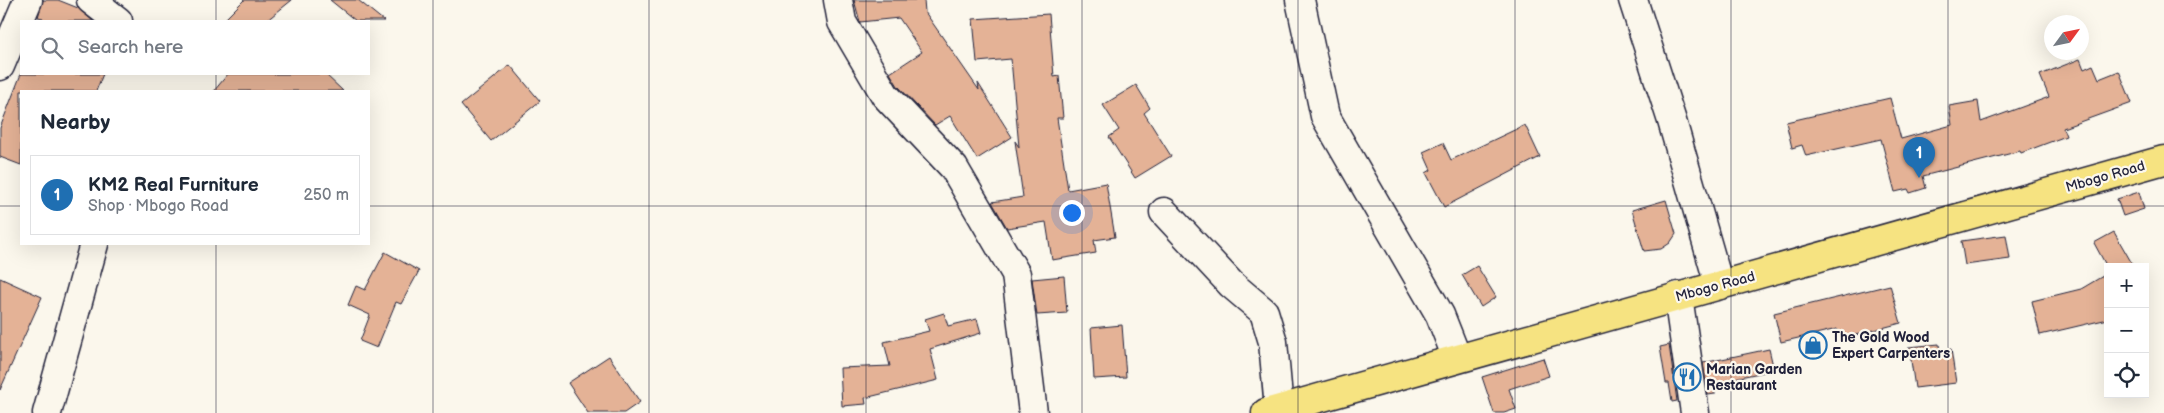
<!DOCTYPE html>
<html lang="en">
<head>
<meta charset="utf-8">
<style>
  body { margin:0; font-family:"Balsamiq Sans",sans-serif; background:#f2f2f3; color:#1f2937 }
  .controls { position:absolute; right:15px; bottom:15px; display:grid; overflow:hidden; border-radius:0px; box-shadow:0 5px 20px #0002 }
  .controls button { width:45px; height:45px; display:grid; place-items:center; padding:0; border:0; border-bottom:1px solid #e0e1e3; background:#fff; color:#1f2937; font:25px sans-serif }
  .compass { position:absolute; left:2044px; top:15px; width:45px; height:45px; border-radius:50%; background:#fff; box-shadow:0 5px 20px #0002; rotate:57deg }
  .you { position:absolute; left:1071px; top:212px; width:18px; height:18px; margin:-12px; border:4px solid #fff; border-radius:50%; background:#1a73e8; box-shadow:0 0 0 8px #1a73e833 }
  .badge { display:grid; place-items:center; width:32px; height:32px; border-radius:50%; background:#1f6fb2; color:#fff; font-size:16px; font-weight:700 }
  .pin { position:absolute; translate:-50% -41px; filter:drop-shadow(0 1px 2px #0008) }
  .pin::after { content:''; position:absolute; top:26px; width:18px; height:15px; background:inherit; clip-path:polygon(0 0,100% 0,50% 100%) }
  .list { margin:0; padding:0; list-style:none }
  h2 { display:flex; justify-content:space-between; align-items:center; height:65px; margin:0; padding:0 20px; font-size:21px }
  h2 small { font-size:16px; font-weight:400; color:#747a83 }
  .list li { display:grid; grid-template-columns:32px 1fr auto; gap:15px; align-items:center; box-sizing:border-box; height:80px; margin:0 10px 10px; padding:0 10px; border:1px solid #e0e1e3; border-radius:0px }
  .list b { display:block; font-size:19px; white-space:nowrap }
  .list p { margin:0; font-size:16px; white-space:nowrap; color:#747a83 }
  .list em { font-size:16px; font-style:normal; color:#747a83 }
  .icon { flex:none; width:28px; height:28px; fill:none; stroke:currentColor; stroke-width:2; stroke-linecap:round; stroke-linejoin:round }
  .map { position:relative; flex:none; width:2164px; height:413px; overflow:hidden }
  .search { position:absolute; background:#fff; box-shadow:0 5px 20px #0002; left:20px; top:20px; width:350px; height:55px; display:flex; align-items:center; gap:12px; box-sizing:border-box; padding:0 18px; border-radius:0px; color:#747a83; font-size:19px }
  .panel { position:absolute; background:#fff; box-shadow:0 5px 20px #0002; left:20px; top:90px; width:350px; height:155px; border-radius:0px }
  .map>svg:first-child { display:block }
</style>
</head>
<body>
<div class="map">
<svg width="2164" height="413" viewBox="0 0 2164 413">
  <rect width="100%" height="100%" fill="#fbf7ec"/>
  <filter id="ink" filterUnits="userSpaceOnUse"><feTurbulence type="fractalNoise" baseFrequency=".02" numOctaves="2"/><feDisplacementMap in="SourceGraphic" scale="10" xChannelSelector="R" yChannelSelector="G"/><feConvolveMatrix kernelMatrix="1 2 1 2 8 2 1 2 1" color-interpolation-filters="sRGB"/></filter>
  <g filter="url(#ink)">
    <!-- building -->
    <path fill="#e4b296" stroke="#22223b" d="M43 0H58L78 8 93 21H41L43 18 38 17Z
      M244 0H292L266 21H223Z
      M330 0H358L384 21H356Z
      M854 0H924L925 12 979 90 978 83 1012 137 977 159 950 116 935 125 898 86 890 73 922 52 899 18 860 22Z
      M1049 14 1054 77 1059 76 1063 118H1057L1068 190 1106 183 1115 237 1094 240 1096 253 1052 260 1046 222 1007 228 992 202 1023 197 1015 141 1019 147 1011 59 977 62 973 19Z
      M2080 59 2084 69 2093 65 2099 79 2119 71 2132 103 2063 128 2066 136 2021 153 2020 151 1923 176 1926 188 1910 193 1908 189 1895 192 1881 139 1806 156 1802 145 1792 148 1786 122 1890 98 1901 139 1952 125 1949 106 1978 101 1981 122 2049 97 2040 75Z
      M510 65 540 101 491 141 461 105Z
      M21 74H103L96 91H21V165L0 157V128Z
      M228 74H325L343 91H214Z
      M1136 85 1150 108 1144 113 1171 156 1135 178 1109 137 1119 130 1103 105Z
      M1525 125 1540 157 1444 207 1426 173 1431 170 1423 152 1443 143 1451 160Z
      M2139 192 2144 209 2123 216 2117 199Z
      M1666 200 1676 234 1670 243 1661 249 1644 251 1632 210Z
      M2114 232 2134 267H2107L2094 243Z
      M2006 235 2010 259 1965 265 1961 241Z
      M385 252 419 271 401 304 396 302 377 348 360 341 370 315 348 305 356 286 365 290Z
      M1477 266 1496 297 1481 307 1462 275Z
      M2108 273V319L2040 335 2032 301 2081 289Z
      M1064 276 1067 313 1037 315 1032 279Z
      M0 278 42 297 0 390Z
      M1890 285 1901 323 1840 339 1837 329 1781 342 1774 313Z
      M944 313 948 326 977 319 981 333 930 349 938 380 865 398 866 404 842 406 840 368 890 366 884 342 929 331 925 319Z
      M1122 325 1126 377 1094 379 1091 328Z
      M1939 344 1940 351 1951 349 1956 383 1915 388 1909 347Z
      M1669 345 1677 401 1672 402 1669 383H1666L1660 347Z
      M1769 349 1774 370 1735 378V382L1714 387 1715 394 1708 395 1703 363Z
      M609 356 640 402 624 413H588L568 383Z
      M1543 358 1549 376 1509 389 1516 409 1504 413H1494L1482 377Z"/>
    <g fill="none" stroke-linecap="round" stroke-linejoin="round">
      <!-- minor casing -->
      <g stroke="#22223b" stroke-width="31">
        <path id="minor" d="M91 0 118 21
          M838 0 842 22 885 95 954 168 1016 274 1033 413
          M1300 0 1325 116 1440 315 1457 358
          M1633 0 1672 121 1719 285
          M0 66 28 0
          M1164 212 1231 284 1264 312 1273 342 1279 409
          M1678 296 1695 413
          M47 413 94 244"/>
      </g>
      <!-- major casing -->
      <g stroke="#22223b" stroke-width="31">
        <path id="major" d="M1266 413 2164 160"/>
      </g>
      <!-- minor -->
      <use href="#minor" stroke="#fbf7ec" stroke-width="28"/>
      <!-- major -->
      <use href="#major" stroke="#f6e381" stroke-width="28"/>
    </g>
  </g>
  <!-- grid -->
  <path fill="none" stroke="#22223b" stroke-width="1" stroke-opacity="0.55" d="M216 0V21M433 0V413M649 0V413M866 0V413M1082 0V413M1298 0V413M1515 0V413M1731 0V413M1948 0V413M216 74V91M0 206H21M369 206H2164M216 244V413"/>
  <!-- icons -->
  <defs>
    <g id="shop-ring" transform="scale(1.4375)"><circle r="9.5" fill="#fbf7ec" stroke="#1f6fb2" stroke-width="1.5"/><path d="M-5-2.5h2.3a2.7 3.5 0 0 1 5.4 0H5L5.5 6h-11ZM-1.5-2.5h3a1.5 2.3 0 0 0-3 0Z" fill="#1f6fb2"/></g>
    <g id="restaurant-ring" transform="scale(1.4375)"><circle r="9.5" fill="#fbf7ec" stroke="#1f6fb2" stroke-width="1.5"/><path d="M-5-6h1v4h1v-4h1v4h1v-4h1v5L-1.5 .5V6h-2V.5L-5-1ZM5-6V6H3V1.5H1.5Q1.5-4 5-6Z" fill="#1f6fb2"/></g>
  </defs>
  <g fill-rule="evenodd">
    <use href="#shop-ring" x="1813" y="345"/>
    <use href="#restaurant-ring" x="1687" y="377"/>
  </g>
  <g text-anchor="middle" stroke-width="4.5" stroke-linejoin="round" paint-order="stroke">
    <!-- street labels -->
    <g font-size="14" fill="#22223b" stroke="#fbf7ec">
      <text transform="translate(2105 176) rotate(-16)" y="5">Mbogo Road</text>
      <text transform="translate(1715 286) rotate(-15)" y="5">Mbogo Road</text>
    </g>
    <!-- poi labels -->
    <g font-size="14" font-weight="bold" fill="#22223b" stroke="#fbf7ec" text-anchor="start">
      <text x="1832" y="342">The Gold Wood<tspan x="1832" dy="16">Expert Carpenters</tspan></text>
      <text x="1706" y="374">Marian Garden<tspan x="1706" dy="16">Restaurant</tspan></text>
    </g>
  </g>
</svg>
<div class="controls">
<button>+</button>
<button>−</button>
<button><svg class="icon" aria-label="locate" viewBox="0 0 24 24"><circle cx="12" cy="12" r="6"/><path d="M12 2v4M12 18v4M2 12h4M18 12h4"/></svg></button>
</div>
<svg class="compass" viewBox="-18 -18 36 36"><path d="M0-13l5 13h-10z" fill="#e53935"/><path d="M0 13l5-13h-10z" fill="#747a83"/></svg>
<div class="you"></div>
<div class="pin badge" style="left:1919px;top:178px">1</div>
<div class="search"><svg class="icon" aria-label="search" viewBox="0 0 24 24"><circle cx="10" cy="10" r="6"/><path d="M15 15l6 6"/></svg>Search here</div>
<section class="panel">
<h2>Nearby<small></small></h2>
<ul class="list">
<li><span class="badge">1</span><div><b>KM2 Real Furniture</b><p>Shop · Mbogo Road</p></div><em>250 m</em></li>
</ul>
</section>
</div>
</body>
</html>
